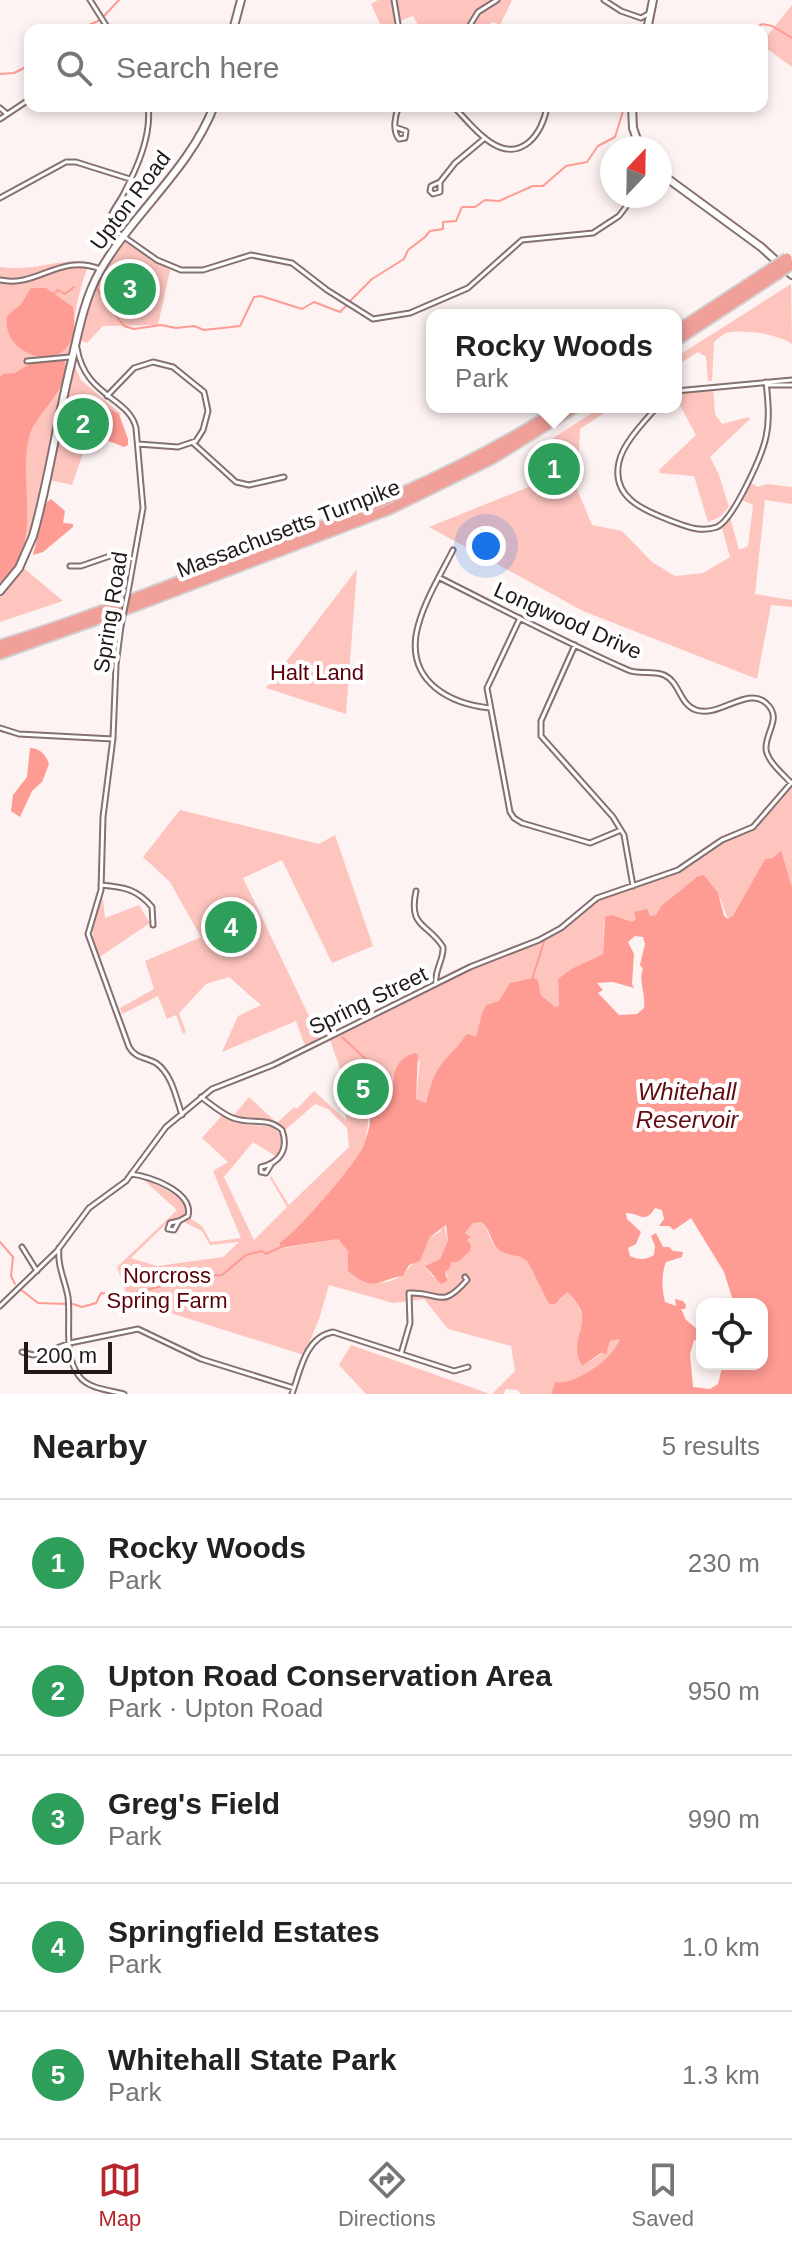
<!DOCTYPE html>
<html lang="en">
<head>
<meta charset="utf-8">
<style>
  body { margin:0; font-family:Arial,sans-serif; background:#f6f6f6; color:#222 }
  .controls { position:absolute; right:24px; bottom:24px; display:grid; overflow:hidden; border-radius:16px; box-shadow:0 4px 12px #0003 }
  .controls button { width:72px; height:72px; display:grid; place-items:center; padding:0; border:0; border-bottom:2px solid #e0e0e0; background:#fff; color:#222; font:40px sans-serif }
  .compass { position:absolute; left:600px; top:136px; width:72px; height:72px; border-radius:50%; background:#fff; box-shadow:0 4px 12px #0003; rotate:22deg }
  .scale { position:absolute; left:24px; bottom:20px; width:88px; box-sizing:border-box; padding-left:8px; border:4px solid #211918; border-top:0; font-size:22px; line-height:28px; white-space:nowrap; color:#211918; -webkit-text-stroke:6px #fff; paint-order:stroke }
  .you { position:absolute; left:486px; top:546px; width:28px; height:28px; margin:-20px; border:6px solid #fff; border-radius:50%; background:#1a73e8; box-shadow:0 0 0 12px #1a73e833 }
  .badge { display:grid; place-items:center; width:52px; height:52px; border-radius:50%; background:#b7262c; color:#fff; font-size:26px; font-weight:700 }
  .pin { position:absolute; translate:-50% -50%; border:4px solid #fff; box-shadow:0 2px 8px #0006 }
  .popup { position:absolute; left:426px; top:309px; width:256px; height:104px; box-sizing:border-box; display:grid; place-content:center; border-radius:16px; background:#fff; filter:drop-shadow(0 2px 6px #0005); font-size:26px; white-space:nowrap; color:#767676 }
  .popup b { font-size:30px; color:#222 }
  .popup::after { content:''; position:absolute; left:50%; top:100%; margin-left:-16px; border:16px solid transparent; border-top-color:#fff }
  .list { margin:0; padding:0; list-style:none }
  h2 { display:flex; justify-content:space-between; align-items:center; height:104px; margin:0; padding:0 32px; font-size:34px }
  h2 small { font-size:26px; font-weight:400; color:#767676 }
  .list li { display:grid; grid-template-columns:52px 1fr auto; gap:24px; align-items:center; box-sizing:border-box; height:128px; padding:0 32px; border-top:2px solid #e0e0e0 }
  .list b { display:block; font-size:30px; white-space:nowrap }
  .list p { margin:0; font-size:26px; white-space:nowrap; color:#767676 }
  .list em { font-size:26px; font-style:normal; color:#767676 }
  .icon { flex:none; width:44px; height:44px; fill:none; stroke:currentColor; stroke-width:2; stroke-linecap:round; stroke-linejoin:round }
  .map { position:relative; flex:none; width:792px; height:1394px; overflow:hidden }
  .search { position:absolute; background:#fff; box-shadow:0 4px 12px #0003; left:24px; right:24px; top:24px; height:88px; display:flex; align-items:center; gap:20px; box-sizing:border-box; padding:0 28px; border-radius:16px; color:#767676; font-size:30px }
  .sheet { height:744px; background:#fff }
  nav { display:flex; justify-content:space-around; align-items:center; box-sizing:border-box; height:112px; border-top:2px solid #e0e0e0; background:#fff; font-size:22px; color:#767676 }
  nav a { display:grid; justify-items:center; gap:4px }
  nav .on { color:#b7262c }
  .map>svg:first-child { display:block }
</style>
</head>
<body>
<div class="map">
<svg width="792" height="1394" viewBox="0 0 792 1394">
  <rect width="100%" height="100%" fill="#fdf3f2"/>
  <!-- green -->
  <path fill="#fec5bf" d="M378 0H512L500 25 493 22 479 30H421L413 16 382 28 371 4Z
    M792 5V67L762 45V42Z
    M122 240 170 270 158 325 103 326 87 343 81 341C87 303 102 272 122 240Z
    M74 261 88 266C76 297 71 332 69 366H75L81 380 121 414 90 433 72 485 49 480 56 459 68 377 63 387 29 543 25 551 27 537 0 582V267C30 271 46 263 74 261Z
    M791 284 792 344C778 334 748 330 731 332 725 332 719 338 714 342L712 381H708L706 357 698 352 676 366V357Z
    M713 387 715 414 722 424 749 417 750 419 710 457 719 475 729 507 720 517 708 522 694 476 660 473 659 470 696 435 676 398V392Z
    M601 407H613L580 429 577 489 592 525 622 531 652 562 675 576 703 573 730 557 721 525 730 517 739 550 748 546 753 505 740 499 749 482 758 487 767 484 792 487V504L765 500 755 594 792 600V607L771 605 757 679 583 611 429 527 536 484 526 456Z
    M19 564 63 601 0 622V585Z
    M357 569 346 714 266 688Z
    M792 783V887L781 850 773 858 765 859 733 917 728 919 718 893 703 875 698 876 661 906 656 915 636 919 632 923 612 915 604 920 603 954 571 969 558 979 559 1006 555 1008 541 995 538 980 516 981 499 1001 486 1005 482 1013 476 1037H472C444 1055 434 1070 426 1103L416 1099 420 1060 393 1077V1085L382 1088 369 1101C368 1119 369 1126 364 1143 359 1160 294 1236 280 1242L285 1248 338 1239 348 1251V1271C364 1285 384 1287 401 1276 409 1271 408 1264 420 1261L430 1237 440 1232 444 1225 448 1240 440 1259 425 1266 433 1277H448L445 1272 450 1268 451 1262H458L468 1253 467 1240 470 1238 465 1233 473 1223 482 1222C489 1229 488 1237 494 1245 503 1256 513 1251 524 1258 536 1265 543 1292 549 1304L560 1300 567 1291 578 1304 584 1323 580 1330 582 1366 606 1351 610 1341 621 1339C613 1359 577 1386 555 1382L551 1394H521L518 1390 506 1389 503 1394H492L515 1371 511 1346 448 1329 424 1299 393 1303 329 1285 319 1319 304 1355 129 1300 117 1267 177 1210 137 1174 179 1197 188 1210 185 1216 169 1221 131 1258 157 1266 223 1257 239 1242 210 1245 202 1231 184 1222 190 1218 202 1226 211 1242 241 1238 213 1171 228 1162 202 1138 223 1114 236 1123 272 1127C284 1135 285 1145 277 1157L253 1142 224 1177 254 1240 287 1207 270 1178 271 1176 289 1205 349 1147 347 1128 328 1109 315 1104 284 1131C269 1114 251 1124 234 1115L249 1097 277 1123 294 1107 297 1109 314 1091 346 1120 344 1080 330 1040 455 975 524 947 561 927 592 899 666 874 716 844 751 829Z
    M180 810 319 844 335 835 373 946 332 963 282 860 243 878 320 1039 305 1046 296 1021 222 1052 238 1016 261 1005 229 977 206 984 179 1013 186 1032 183 1034 176 1015 167 1019 158 996 122 1014 120 1008 154 989 145 961 201 937 170 882 143 857Z
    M103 899 105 918 139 905 150 923 98 958C90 937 90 917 103 899Z
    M351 1345 490 1394H366L339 1365Z"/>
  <!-- water -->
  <path fill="#fe9b93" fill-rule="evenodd" d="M31 288H46L73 307C86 383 0 361 7 317 10 311 17 309 21 304 25 299 27 293 31 288Z
    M59 358 64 360C73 389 35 412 29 437 17 486 46 546 0 583V377L3 374 15 373 30 364Z
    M81 394 119 414 128 439V445L124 447 68 425 69 403Z
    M51 499 65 511 63 523 73 524V527L43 552 33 555 45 507 47 502Z
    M30 748C39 747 47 756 49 764L42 782 32 791 20 817 11 811 13 795 27 777Z
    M781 850 792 887V1394H551L555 1382C575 1386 613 1359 620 1339L610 1341 606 1354 601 1353 582 1366C565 1335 601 1322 567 1292L555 1304H549L528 1262C520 1253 509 1257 499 1250 490 1242 491 1230 482 1222L473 1223 465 1233 471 1237 467 1240 471 1245 470 1251 458 1262H451L450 1268 445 1272 447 1281 441 1284 425 1266 440 1259 448 1240 446 1225 430 1237 420 1261 409 1265 403 1276C378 1279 375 1294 348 1271V1251L338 1239 280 1248V1242C294 1236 359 1160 364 1144 366 1137 370 1128 370 1121 370 1115 367 1108 369 1102 372 1090 383 1088 393 1085 394 1069 398 1058 415 1053L418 1055 416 1099 426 1103C432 1078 437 1066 455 1049 461 1044 462 1038 468 1034L476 1037 482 1013 486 1005 499 1001 510 983 533 978 538 980 541 995 555 1007 559 1006 558 979 571 969 603 954 605 917 612 915 632 922 636 919 634 912 647 909 650 916 656 915 661 906 698 876 704 875 718 893 724 916 728 919 733 916 765 859 773 858ZM635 936 643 937 645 944 640 965 643 969C638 981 646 994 644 1008L637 1014 619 1015 598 993 603 990 597 983 613 982 634 988 632 984 634 954 628 942ZM655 1208 662 1210 664 1219 659 1226H669L674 1230 691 1218 724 1272 734 1304H762V1364H723L718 1384 710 1389 693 1387 690 1354 694 1340H702V1333L686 1320 681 1309H685L686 1305 683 1301 675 1299 676 1306 665 1302C662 1290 661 1274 666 1262L682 1257 683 1252 673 1251 669 1247H663L656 1233 651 1236 655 1246 654 1255C646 1260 638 1260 630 1256L628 1248 636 1244 641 1232 627 1219 626 1213C641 1213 644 1225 655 1208Z"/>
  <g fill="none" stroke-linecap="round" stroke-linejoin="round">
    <!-- stream -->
    <path stroke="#fe9b93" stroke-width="2" d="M103 17 119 0
      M78 30 100 20
      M753 30 762 24 772 26 792 38
      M0 74 14 73 30 65
      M97 289 124 326 134 329 161 325 176 328 194 326 204 330 240 326 254 297 261 296 302 309 314 302 340 312 347 305
      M52 295 58 290 65 294 74 287
      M350 301 372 279 404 259 408 250 425 237 430 231 443 229V222L456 221 462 207H475L485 200 499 201 533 186H543L566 166 587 162 598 146 615 137 623 111 628 107
      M532 979 544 942
      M342 1037 369 1062 387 1087
      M0 1242 13 1257 11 1276 15 1284
      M20 1289 38 1303 66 1304
      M73 1304 82 1307 96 1303 101 1293 122 1296 178 1282 182 1277 222 1275 246 1255 262 1251 266 1254 281 1247"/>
    <!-- minor casing -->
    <g stroke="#85716f" stroke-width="7">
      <path id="minor" d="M90 0 109 30
        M394 0 399 30
        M604 0 621 11 641 18 650 13
        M467 30 478 12 497 0
        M148 106C152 135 137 168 124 193 119 204 107 215 110 227L157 260 181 270H203L251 255 292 263 327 290 373 319 410 313 468 288 522 240 593 233 619 216 634 196
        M453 106C465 118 476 133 490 142 521 163 543 134 547 106
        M0 108 7 114
        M0 119 30 99
        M395 127 406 131 405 138 399 139C392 131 395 115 399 106
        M440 182V192L433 194 430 191 431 186 440 182 455 163 485 138
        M0 198 66 162H76L130 179
        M0 280C38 288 59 253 100 269
        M77 348C85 397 129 397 136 428L143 508 128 592
        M27 361 70 357
        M767 385H792
        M676 391 792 380
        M107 396 134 368 153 362 173 367 204 392 208 411 203 430 196 441 178 447 138 444
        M657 407C644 422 623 443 619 462 611 497 643 510 669 520 685 526 700 533 717 527 733 520 762 456 766 437 770 419 768 400 766 382
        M193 443 236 482 249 485 284 477
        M453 550C440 576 421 606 416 635 409 683 451 704 490 708
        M70 566H81L110 556 134 559
        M440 578C502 609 564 642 628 670 639 675 653 670 664 675 680 682 679 704 696 710 719 718 747 686 766 703 783 718 765 732 766 749 767 761 783 774 791 783
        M520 618 487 688 510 812 514 818 522 823 590 843 621 830
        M121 626 116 665 113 738 103 817 101 890 88 934 129 1047C135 1058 145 1057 156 1063 172 1074 176 1098 182 1115
        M575 645 541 721V736L613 817 624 835 633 886
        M0 728 19 734 113 739
        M101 885C124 887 137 889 152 907L153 925
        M416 891C408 928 428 923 443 947 444 960 434 970 436 984
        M201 1097C211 1104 222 1114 233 1118 251 1125 267 1116 282 1130 289 1149 280 1163 261 1167V1172L266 1173 271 1165
        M131 1174C150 1176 194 1192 188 1216L179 1221 170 1223 168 1229 174 1230 179 1221
        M22 1247 37 1271
        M59 1248C57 1266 65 1280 68 1297 71 1321 63 1355 79 1376 88 1389 110 1390 124 1394
        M0 1306 57 1251 89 1208 126 1181 166 1127 212 1089 273 1065 470 967 539 940 561 928 597 898 678 870 722 840 753 827 792 782
        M22 1352 33 1355 44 1353 70 1343 138 1329 201 1359 294 1388
        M401 1354 410 1323 409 1293C440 1291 440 1311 467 1280L465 1277
        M292 1394C300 1372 305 1337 333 1332L454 1371 468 1367"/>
    </g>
    <!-- secondary casing -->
    <g stroke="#85716f" stroke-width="10">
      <path id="secondary" d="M233 30 241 0
        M647 30 653 0
        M632 106 633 128 640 148
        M660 173 761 247 792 275
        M0 591 19 568 33 536C49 480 57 421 71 364 78 333 84 299 100 271 133 213 190 169 214 106"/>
    </g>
    <!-- motorway casing -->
    <g stroke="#d3d1d1" stroke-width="13">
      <path id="motorway" d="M676 331 772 268
        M676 341 778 274
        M0 645C76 622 150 592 224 564 342 519 456 476 562 407
        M0 654 141 604 390 509 492 459 576 407"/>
    </g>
    <!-- minor -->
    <use href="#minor" stroke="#fff" stroke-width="3"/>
    <!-- secondary -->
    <use href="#secondary" stroke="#fff" stroke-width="6"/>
    <!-- motorway -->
    <use href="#motorway" stroke="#f09f99" stroke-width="9"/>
    <!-- minor-bridge casing -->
    <g stroke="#85716f" stroke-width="7" stroke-linecap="butt">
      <path id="minor-bridge" d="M121 626 128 592"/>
    </g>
    <!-- motorway-bridge casing -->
    <g stroke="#d3d1d1" stroke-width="13" stroke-linecap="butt">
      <path id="motorway-bridge" d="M772 268 787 258
        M778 274 792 264"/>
    </g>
    <!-- minor-bridge -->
    <use href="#minor-bridge" stroke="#fff" stroke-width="3"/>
    <!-- motorway-bridge -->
    <use href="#motorway-bridge" stroke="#f09f99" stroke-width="9"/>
  </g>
  <g text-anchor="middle" stroke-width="8" stroke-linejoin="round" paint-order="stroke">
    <!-- street labels -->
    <g font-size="22" fill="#211918" stroke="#fff">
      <text transform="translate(130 200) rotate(-53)" y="8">Upton Road</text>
      <text transform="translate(288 528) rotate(-21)" y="8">Massachusetts Turnpike</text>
      <text transform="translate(110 612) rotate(-81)" y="8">Spring Road</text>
      <text transform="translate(568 620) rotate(24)" y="8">Longwood Drive</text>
      <text transform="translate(368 1000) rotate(-26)" y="8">Spring Street</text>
    </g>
    <!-- park labels -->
    <g font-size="22" fill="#5c010a" stroke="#fff">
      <text x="317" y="680">Halt Land</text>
      <text x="167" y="1283">Norcross<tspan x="167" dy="25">Spring Farm</tspan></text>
    </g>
    <!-- water labels -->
    <g font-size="24" font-style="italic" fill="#630b11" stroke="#fff">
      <text x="687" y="1100">Whitehall<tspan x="687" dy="28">Reservoir</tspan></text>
    </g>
  </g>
</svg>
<div class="controls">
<button><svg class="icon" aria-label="locate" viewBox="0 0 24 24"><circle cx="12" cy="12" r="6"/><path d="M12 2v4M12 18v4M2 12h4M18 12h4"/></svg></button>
</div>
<svg class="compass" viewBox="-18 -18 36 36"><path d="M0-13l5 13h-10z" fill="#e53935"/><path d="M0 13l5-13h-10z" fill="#767676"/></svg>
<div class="scale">200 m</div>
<div class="you"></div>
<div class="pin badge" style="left:554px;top:469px;background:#2e9e5b">1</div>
<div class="popup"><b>Rocky Woods</b>Park</div>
<div class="pin badge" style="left:83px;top:424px;background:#2e9e5b">2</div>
<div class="pin badge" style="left:130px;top:289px;background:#2e9e5b">3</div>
<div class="pin badge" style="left:231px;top:927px;background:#2e9e5b">4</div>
<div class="pin badge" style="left:363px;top:1089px;background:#2e9e5b">5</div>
<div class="search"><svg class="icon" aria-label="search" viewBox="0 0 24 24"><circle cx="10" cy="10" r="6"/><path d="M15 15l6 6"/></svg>Search here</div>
</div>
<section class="sheet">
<h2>Nearby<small>5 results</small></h2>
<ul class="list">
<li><span class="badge" style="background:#2e9e5b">1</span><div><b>Rocky Woods</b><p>Park</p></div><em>230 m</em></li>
<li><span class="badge" style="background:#2e9e5b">2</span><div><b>Upton Road Conservation Area</b><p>Park · Upton Road</p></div><em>950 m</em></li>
<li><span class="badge" style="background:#2e9e5b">3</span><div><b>Greg's Field</b><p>Park</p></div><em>990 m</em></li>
<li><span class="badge" style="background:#2e9e5b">4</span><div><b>Springfield Estates</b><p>Park</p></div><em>1.0 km</em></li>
<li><span class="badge" style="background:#2e9e5b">5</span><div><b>Whitehall State Park</b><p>Park</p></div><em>1.3 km</em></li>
</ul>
</section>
<nav>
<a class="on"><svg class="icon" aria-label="map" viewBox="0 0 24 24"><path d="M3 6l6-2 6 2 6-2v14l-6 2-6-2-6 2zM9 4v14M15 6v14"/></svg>Map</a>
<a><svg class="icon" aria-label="directions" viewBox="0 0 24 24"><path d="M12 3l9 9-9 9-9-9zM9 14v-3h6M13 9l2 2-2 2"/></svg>Directions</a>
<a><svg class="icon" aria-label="saved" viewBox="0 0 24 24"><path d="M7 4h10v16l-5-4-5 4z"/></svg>Saved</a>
</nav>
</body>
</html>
